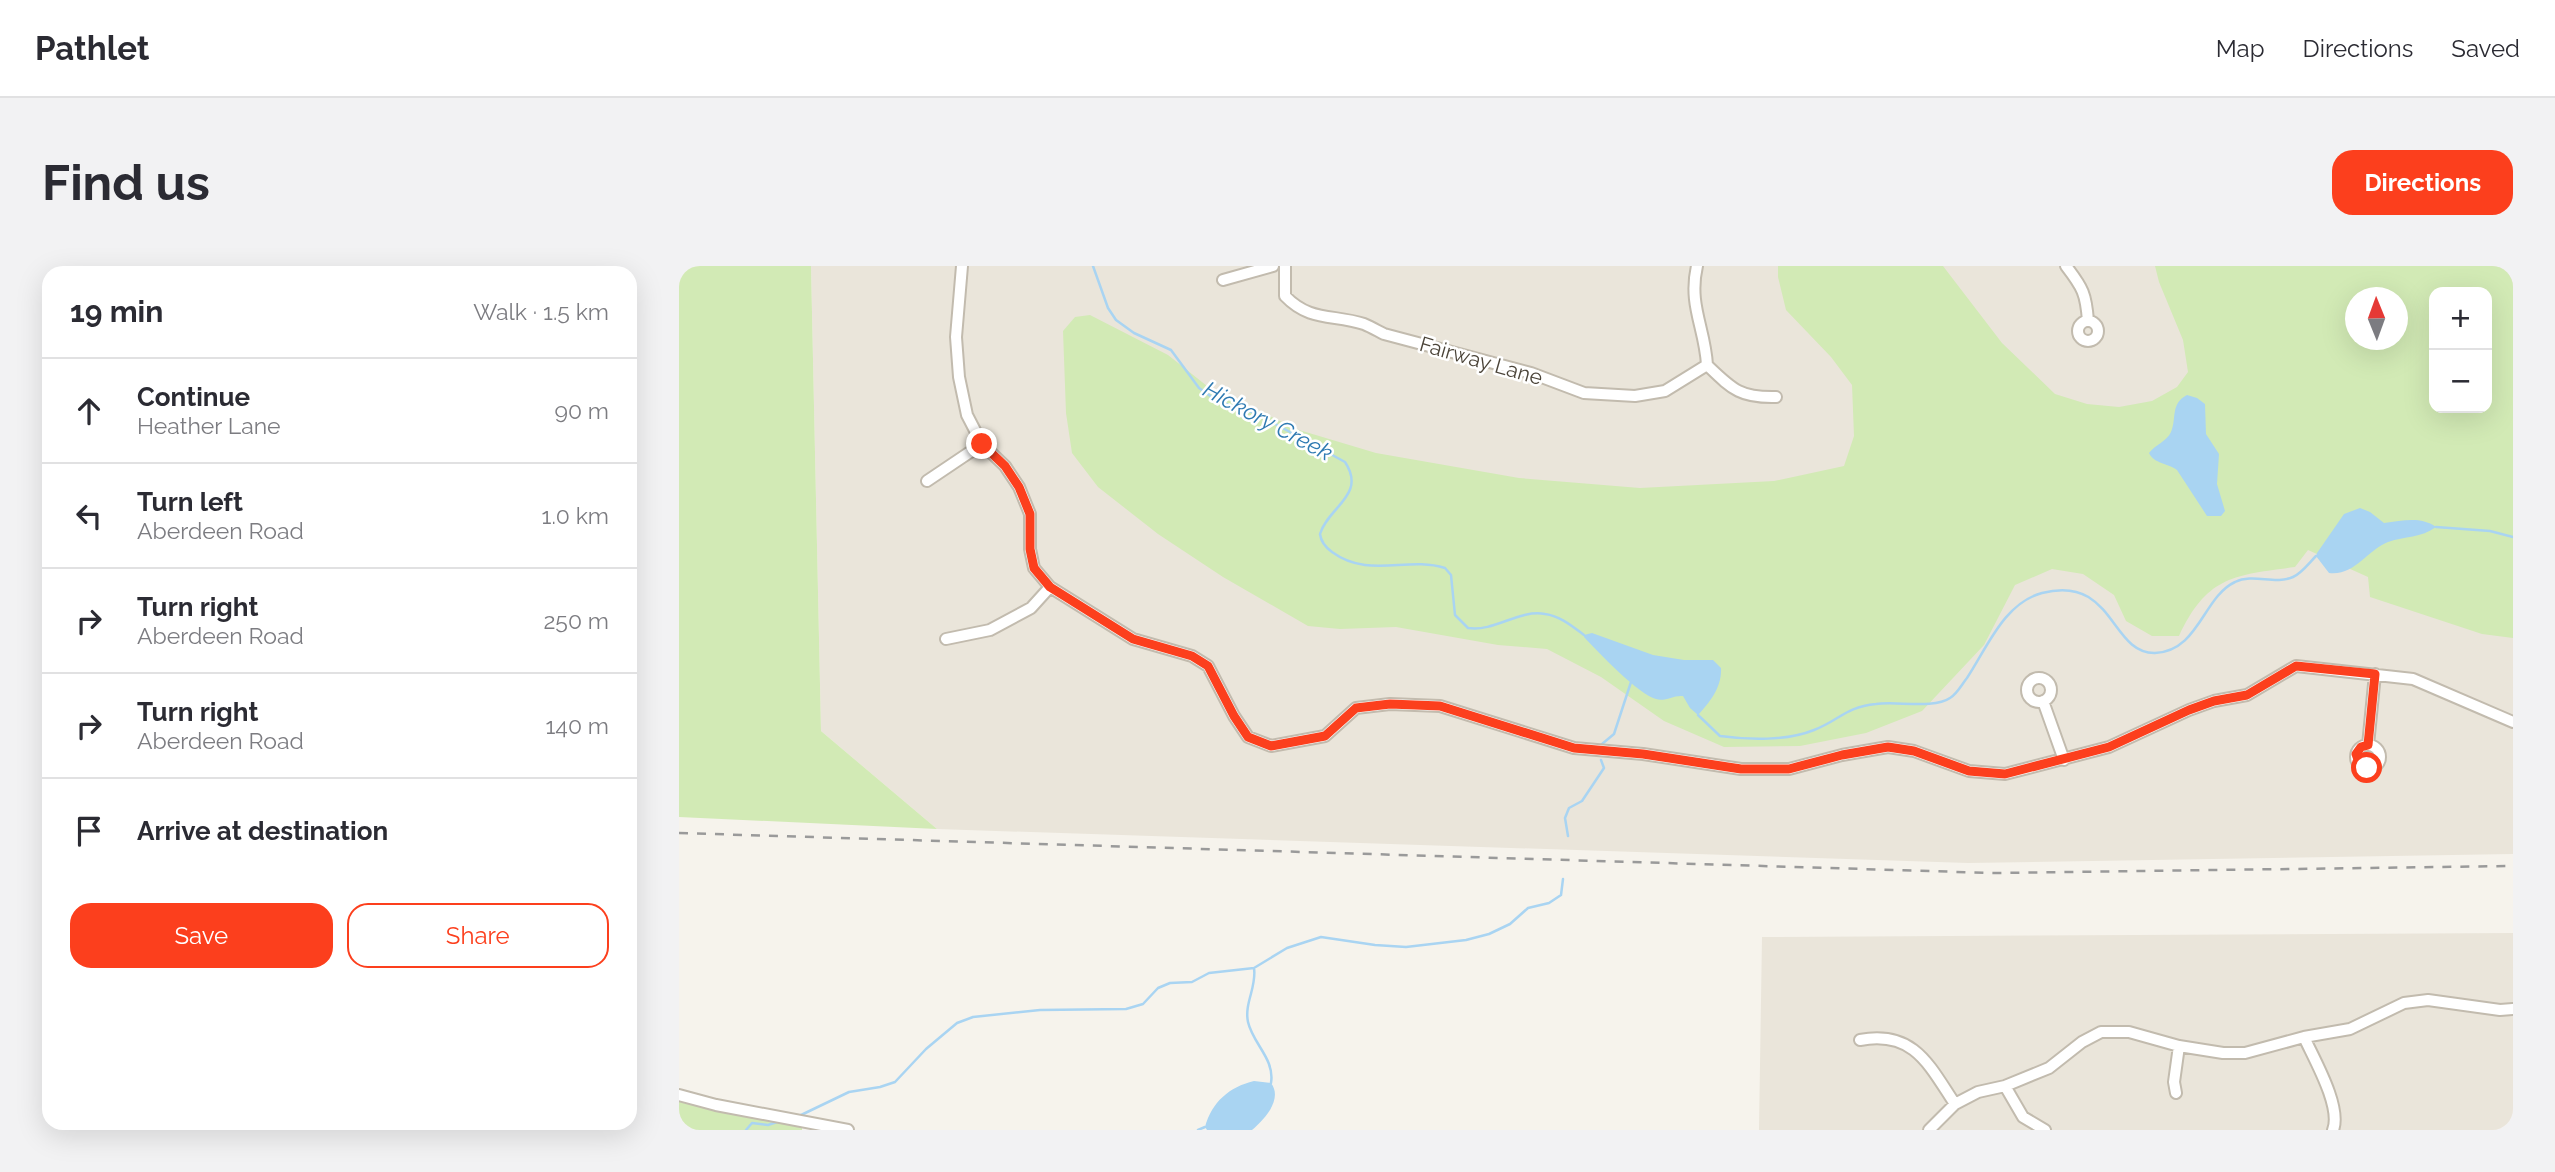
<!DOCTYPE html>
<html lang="en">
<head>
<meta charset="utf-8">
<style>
  body { margin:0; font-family:Raleway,sans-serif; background:#f2f2f3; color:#2b2b33 }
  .controls { position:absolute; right:21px; top:21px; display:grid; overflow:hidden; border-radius:14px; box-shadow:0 7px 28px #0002 }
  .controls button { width:63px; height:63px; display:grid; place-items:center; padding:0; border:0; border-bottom:2px solid #e1e1e2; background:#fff; color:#2b2b33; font:35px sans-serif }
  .compass { position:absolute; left:1666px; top:21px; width:63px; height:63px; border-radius:50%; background:#fff; box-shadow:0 7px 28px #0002; rotate:359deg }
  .stop { position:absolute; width:21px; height:21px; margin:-16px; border:5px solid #fc3f1d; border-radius:50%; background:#fff }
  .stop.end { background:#fc3f1d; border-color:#fff; box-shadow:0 2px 7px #0008 }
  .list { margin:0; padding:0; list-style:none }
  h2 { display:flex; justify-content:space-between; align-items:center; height:91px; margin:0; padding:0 28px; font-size:30px }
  h2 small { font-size:23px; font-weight:400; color:#7c7c81 }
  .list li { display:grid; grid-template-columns:46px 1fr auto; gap:21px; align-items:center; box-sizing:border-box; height:105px; padding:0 28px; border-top:2px solid #e1e1e2 }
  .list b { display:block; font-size:26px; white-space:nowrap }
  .list p { margin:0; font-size:23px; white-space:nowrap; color:#7c7c81 }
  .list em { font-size:23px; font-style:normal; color:#7c7c81 }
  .actions { display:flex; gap:14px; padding:21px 28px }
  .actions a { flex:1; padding:16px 0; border:2px solid #fc3f1d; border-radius:21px; text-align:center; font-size:24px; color:#fc3f1d }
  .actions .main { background:#fc3f1d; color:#fff }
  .icon { flex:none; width:38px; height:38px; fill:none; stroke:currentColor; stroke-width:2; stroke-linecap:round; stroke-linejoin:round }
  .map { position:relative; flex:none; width:1834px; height:864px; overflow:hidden; border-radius:21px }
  header { display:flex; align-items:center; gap:42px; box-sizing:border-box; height:98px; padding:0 35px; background:#fff; border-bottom:2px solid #e1e1e2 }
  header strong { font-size:33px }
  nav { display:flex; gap:38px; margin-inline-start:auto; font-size:24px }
  .intro { display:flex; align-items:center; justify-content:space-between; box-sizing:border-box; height:168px; padding:0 42px }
  h1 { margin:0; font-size:49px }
  .button { padding:18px 32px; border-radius:21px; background:#fc3f1d; color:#fff; font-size:24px; font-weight:700 }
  main { display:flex; gap:42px; padding:0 42px }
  aside { flex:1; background:#fff; border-radius:21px; box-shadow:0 7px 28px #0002 }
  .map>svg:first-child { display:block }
</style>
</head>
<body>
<header>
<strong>Pathlet</strong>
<nav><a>Map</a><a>Directions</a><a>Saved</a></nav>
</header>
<div class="intro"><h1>Find us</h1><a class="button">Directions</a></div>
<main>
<aside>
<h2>19 min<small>Walk · 1.5 km</small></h2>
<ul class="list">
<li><svg class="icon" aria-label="ahead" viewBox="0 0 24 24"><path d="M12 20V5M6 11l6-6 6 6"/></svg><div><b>Continue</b><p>Heather Lane</p></div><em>90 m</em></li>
<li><svg class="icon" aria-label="left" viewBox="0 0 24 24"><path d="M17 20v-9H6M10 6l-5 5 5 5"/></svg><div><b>Turn left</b><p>Aberdeen Road</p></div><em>1.0 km</em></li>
<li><svg class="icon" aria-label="right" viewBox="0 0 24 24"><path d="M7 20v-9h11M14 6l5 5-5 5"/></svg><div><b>Turn right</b><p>Aberdeen Road</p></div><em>250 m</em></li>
<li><svg class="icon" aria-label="right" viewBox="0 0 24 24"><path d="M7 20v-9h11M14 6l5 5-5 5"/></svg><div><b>Turn right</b><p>Aberdeen Road</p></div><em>140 m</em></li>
<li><svg class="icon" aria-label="arrive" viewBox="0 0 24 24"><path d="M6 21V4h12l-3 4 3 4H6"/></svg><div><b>Arrive at destination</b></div></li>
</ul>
<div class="actions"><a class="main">Save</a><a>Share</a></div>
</aside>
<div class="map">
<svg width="1834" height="864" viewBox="0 0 1834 864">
  <rect width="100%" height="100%" fill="#f6f3ec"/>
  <!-- residential -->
  <path fill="#eae5da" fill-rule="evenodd" d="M132 0H1834V588L1289 597 258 563 142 465ZM1755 26H1808V142H1755ZM1676 32H1718V74H1676Z
    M1834 667V864H1080L1083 671Z"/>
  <!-- green -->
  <path fill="#d2eab5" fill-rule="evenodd" d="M0 0H132L142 465 258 563 0 551Z
    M1099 0H1264L1323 77 1376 128 1408 138 1440 141 1473 135 1498 121 1509 106 1504 74 1480 16 1476 0H1834V372L1803 368 1691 331 1689 311 1629 284 1616 301C1555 309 1528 310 1500 370H1473L1447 355 1435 329 1404 308 1373 303 1336 319 1305 379 1243 445 1187 467 1121 480 1045 481 985 455 922 411 868 383 819 379 717 361 661 363 629 360 544 311 479 268 419 221 393 187 387 147 384 65 396 51 411 49 489 89 528 120 620 164 697 187 840 212 961 222 1095 215 1165 200 1175 170 1173 119 1152 91 1107 44 1099 11ZM1755 26H1808V142H1755ZM1676 32H1718V74H1676Z
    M0 829 123 857V864H0Z"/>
  <!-- water -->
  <path fill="#a9d4f2" d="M1508 129 1518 132 1526 138 1527 168 1540 188 1538 218 1546 245 1542 250H1528L1498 204C1489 197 1475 198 1470 187 1476 179 1488 175 1492 166 1498 152 1491 138 1508 129Z
    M1681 242 1691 246 1705 257C1724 255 1741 250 1757 261 1742 272 1726 270 1709 276 1687 285 1676 310 1650 307L1637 290 1638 287 1665 248Z
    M913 367 974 389 1005 394H1034L1042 402C1043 421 1031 436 1019 449L1011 442 1004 430C994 429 986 436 977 433 960 429 918 385 905 371V369Z
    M575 815 592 817C604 833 586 853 573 864H528L526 861C533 836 550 821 575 815Z"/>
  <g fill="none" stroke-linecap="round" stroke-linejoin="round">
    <!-- stream -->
    <path stroke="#a9d4f2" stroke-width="2.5" d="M414 0 429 42 437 54 455 67 492 84 520 122 540 136 576 147 666 196C688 229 649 241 641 268 642 276 646 281 653 286 690 313 728 290 766 302L772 309 776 349 789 362C816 366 840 343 866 348 881 350 893 360 905 369
      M1757 261 1811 265 1834 271
      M1019 449 1041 470C1070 474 1108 475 1135 464 1161 454 1166 441 1197 438 1217 435 1255 443 1271 432 1278 428 1283 418 1288 412 1308 382 1325 337 1363 327 1435 308 1431 388 1476 387 1520 385 1524 331 1556 316 1574 307 1596 319 1614 311 1623 307 1630 297 1637 290
      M923 478 935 468 952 416
      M889 570 886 552 890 542 903 535 925 502 922 494
      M575 702C578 721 565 737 569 756 574 778 596 793 592 817
      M120 850 170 826 201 821 216 816 247 783 278 757 294 751 361 744 447 743 464 738 479 722 491 717 513 716 530 707 575 702 608 682 642 671 696 679 727 681 787 674 810 668 831 658 849 642 870 637 882 629 884 613
      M67 864 73 857 89 859 98 856
      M519 864 526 861"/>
    <!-- minor casing -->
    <g stroke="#c2bbae" stroke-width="14">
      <path id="minor" d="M283 0 277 71 280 111 288 149 303 178 326 200 340 221 351 248V283L355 302 371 321 454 373 513 390 529 400 555 450 569 471 592 480 646 470 677 442 711 438 761 440 895 482 964 488 1062 503H1110L1163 489 1209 481 1235 485 1290 505 1326 508 1430 481 1510 444 1535 435 1568 429 1617 400 1734 413 1834 456
        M606 0V30C631 56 654 48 685 58 692 61 699 65 705 68L852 107 905 127 956 130 986 125 1028 99
        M1018 0C1009 39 1026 62 1028 99
        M1387 0C1404 22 1407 28 1409 55
        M544 14 594 0
        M1399 65a10 10 0 1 1 20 0a10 10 0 1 1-20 0Z
        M1028 99C1053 123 1061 132 1097 131
        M248 215 303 178
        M267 373 311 364 352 342 371 321
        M1348 424a12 12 0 1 1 24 0a12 12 0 1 1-24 0Z
        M1364 435 1385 494
        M1689 479 1696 408
        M1677 491a12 12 0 1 1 24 0a12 12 0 1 1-24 0Z
        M1625 771C1635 793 1663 841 1654 864
        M1181 774C1235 764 1250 799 1276 838
        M1326 820 1344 851 1366 864
        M1497 827 1495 816 1500 780
        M0 829 37 839 169 864
        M1250 864 1276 838 1299 826 1326 820 1370 802 1403 776 1422 766H1450L1500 780 1544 787H1566L1625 771 1671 763 1725 737 1749 734 1821 744 1834 743"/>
    </g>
    <!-- minor -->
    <use href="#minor" stroke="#fff" stroke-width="10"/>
    <!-- rail -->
    <path stroke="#9a9a9a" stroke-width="2.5" stroke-dasharray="9 9" stroke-linecap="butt" d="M0 567 1314 607 1834 600"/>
  </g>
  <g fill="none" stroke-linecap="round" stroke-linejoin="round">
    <!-- route -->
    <path stroke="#fc3f1d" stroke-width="9" d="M303 178 326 200 340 221 351 248V283L355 302 371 321 454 373 513 390 529 400 555 450 569 471 592 480 646 470 677 442 711 438 761 440 895 482 964 488 1062 503H1110L1163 489 1209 481 1235 485 1290 505 1326 508 1430 481 1510 444 1535 435 1568 429 1617 400 1696 408 1689 479 1682 481 1677 488 1681 499 1688 502"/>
  </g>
  <g text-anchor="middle" stroke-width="5" stroke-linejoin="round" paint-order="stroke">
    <!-- street labels -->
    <g font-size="21" fill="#4b4439" stroke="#fff">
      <text transform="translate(802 95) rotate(16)" y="7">Fairway Lane</text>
    </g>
    <!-- water labels -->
    <g font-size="23" font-style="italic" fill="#2e7ab2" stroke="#fff">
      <text transform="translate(589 155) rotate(28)" y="8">Hickory Creek</text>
    </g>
  </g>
</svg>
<div class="controls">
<button>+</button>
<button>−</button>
</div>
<svg class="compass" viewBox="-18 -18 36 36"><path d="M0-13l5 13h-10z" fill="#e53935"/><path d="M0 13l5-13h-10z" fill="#7c7c81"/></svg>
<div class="stop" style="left:1688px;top:502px"></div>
<div class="stop end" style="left:303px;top:178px"></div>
</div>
</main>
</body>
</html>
